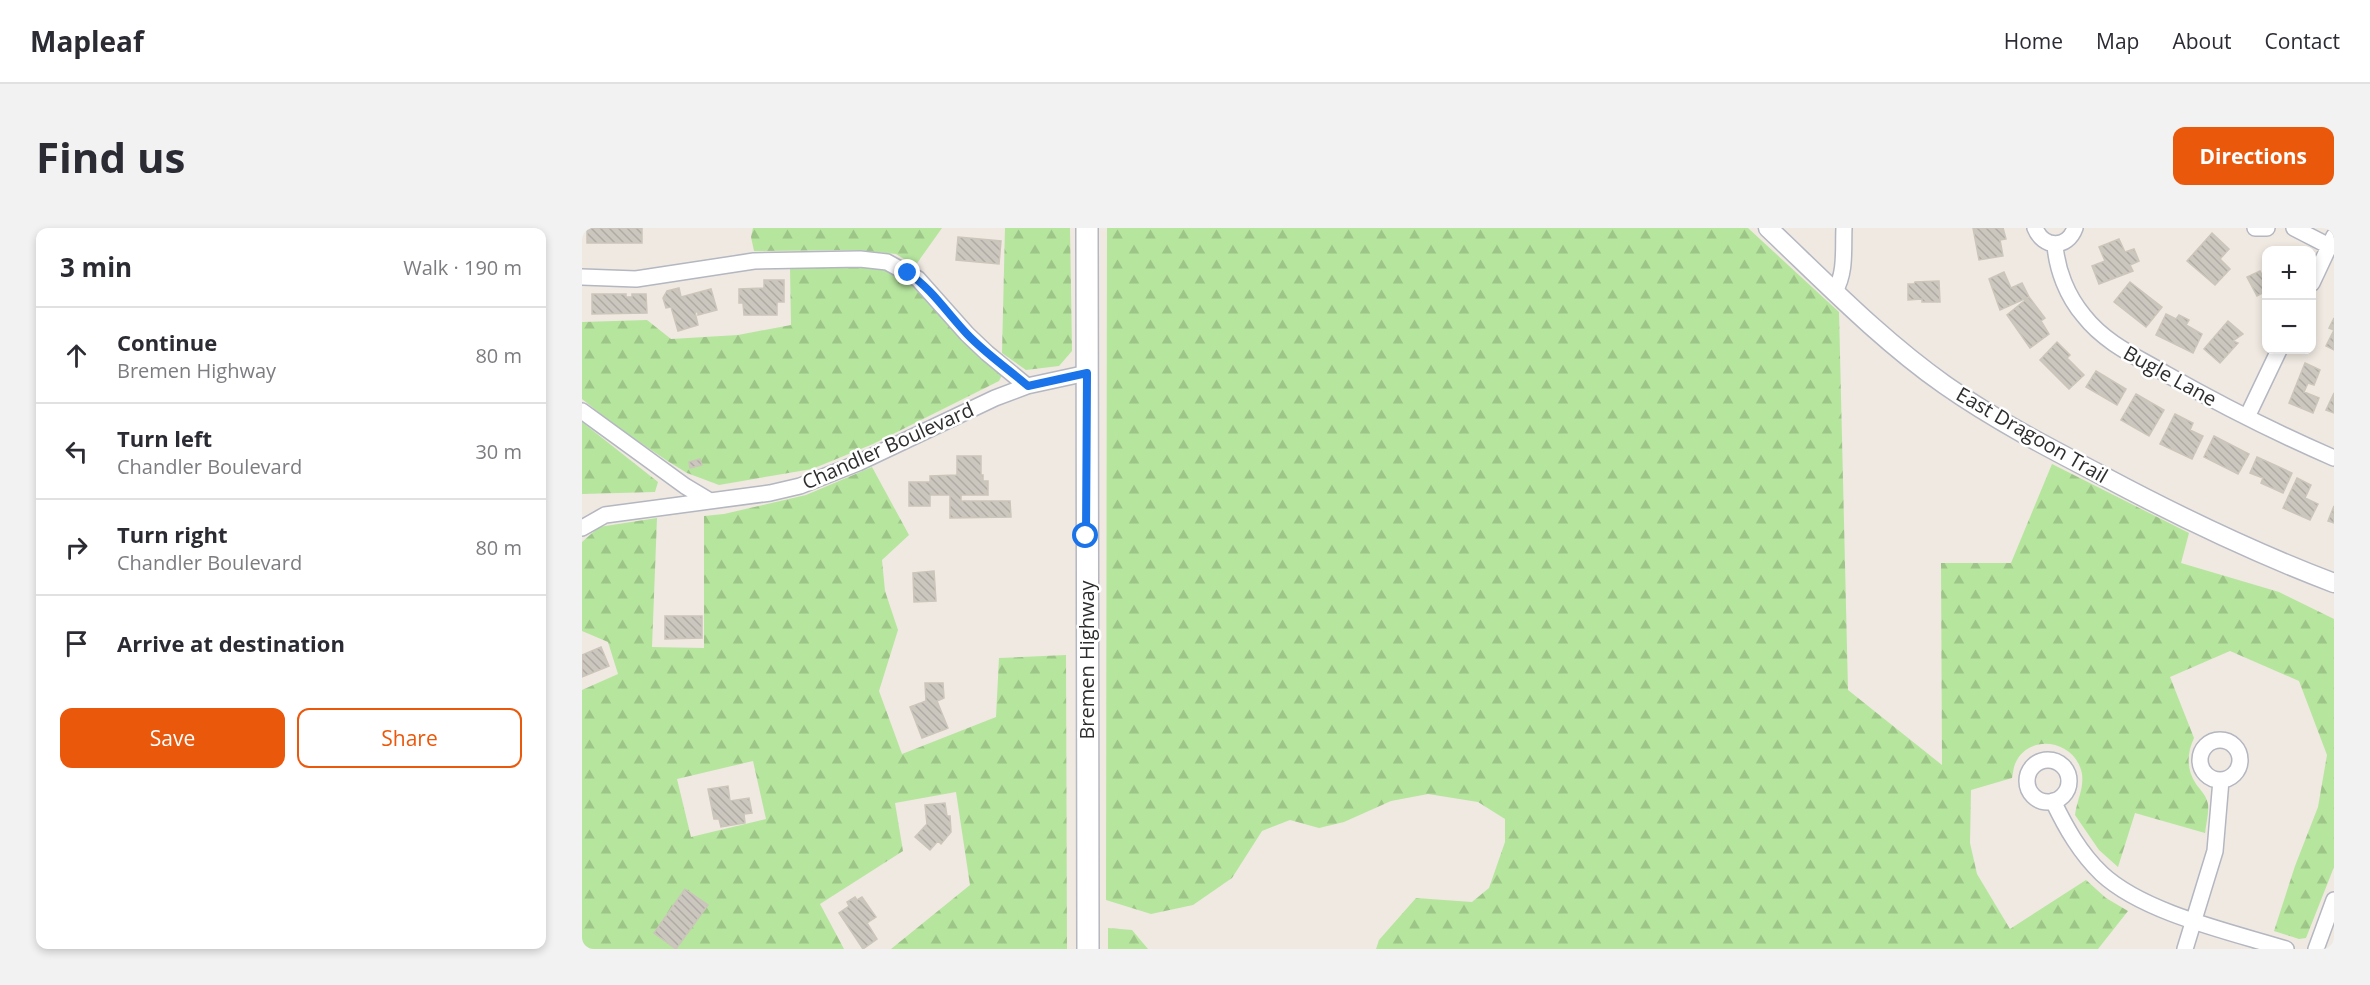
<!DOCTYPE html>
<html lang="en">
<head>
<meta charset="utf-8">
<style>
  body { margin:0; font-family:"Open Sans",sans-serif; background:#f2f2f3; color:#2b2b33 }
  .controls { position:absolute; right:18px; top:18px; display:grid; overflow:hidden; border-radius:12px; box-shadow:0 3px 9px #0003 }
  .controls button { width:54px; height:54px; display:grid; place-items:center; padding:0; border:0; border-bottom:2px solid #e1e1e2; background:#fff; color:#2b2b33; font:30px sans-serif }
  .stop { position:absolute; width:18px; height:18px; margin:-14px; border:4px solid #1a73e8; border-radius:50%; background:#fff }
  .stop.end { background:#1a73e8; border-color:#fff; box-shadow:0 2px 6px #0008 }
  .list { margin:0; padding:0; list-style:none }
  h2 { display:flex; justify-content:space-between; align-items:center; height:78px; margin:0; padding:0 24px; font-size:26px }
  h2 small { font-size:20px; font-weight:400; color:#7c7c81 }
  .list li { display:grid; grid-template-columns:39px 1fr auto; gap:18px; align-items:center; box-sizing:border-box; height:96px; padding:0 24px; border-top:2px solid #e1e1e2 }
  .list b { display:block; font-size:22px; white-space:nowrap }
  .list p { margin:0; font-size:20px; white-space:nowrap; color:#7c7c81 }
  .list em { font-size:20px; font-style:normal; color:#7c7c81 }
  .actions { display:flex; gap:12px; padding:18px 24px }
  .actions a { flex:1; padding:14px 0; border:2px solid #ea580c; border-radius:12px; text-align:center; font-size:21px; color:#ea580c }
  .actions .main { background:#ea580c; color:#fff }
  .icon { flex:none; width:33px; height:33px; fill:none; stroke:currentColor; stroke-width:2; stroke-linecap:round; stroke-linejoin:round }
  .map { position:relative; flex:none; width:1752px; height:721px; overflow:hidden; border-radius:12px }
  header { display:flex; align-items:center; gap:36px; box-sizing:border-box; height:84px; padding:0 30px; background:#fff; border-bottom:2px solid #e1e1e2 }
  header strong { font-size:28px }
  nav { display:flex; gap:33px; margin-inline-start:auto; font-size:21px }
  .intro { display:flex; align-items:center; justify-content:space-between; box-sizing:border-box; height:144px; padding:0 36px }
  h1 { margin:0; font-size:42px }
  .button { padding:15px 27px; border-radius:12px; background:#ea580c; color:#fff; font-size:21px; font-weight:700 }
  main { display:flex; gap:36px; padding:0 36px }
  aside { flex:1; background:#fff; border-radius:12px; box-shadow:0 3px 9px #0003 }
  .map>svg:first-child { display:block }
</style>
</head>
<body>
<header>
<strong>Mapleaf</strong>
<nav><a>Home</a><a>Map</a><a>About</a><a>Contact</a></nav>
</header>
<div class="intro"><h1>Find us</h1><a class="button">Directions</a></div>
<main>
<aside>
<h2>3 min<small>Walk · 190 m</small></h2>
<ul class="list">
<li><svg class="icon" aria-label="ahead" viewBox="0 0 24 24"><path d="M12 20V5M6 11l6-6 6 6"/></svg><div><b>Continue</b><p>Bremen Highway</p></div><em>80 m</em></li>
<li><svg class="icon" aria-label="left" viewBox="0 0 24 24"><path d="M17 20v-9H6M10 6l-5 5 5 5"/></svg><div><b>Turn left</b><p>Chandler Boulevard</p></div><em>30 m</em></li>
<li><svg class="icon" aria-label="right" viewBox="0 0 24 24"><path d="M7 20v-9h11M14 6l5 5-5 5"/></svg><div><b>Turn right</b><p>Chandler Boulevard</p></div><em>80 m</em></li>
<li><svg class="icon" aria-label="arrive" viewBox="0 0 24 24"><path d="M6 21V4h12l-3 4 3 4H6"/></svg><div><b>Arrive at destination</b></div></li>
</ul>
<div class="actions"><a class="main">Save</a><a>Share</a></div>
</aside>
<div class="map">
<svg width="1752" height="721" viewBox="0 0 1752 721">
  <defs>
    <pattern id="forest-firs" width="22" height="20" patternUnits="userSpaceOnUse" patternTransform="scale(1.5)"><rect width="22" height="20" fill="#b6e59e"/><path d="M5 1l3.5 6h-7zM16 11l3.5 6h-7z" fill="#9dc588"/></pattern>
    <pattern id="building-back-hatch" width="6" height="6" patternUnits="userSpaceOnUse" patternTransform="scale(1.5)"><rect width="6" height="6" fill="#cbc7bf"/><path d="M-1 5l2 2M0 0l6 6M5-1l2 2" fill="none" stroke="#afaba4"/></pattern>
  </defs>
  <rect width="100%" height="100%" fill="#efe9e1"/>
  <!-- forest -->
  <path fill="url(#forest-firs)" fill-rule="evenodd" d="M171 0H360L333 38 314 26 276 22 172 23 169 9Z
    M423 0H488L490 123 477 138 444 142 420 125Z
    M525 0H1166L1257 84 1266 462 1360 537 1359 335H1429L1470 236 1607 305 1599 335 1697 364 1752 391V639L1724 710 1717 711 1692 703 1713 638 1736 579 1745 527 1717 453 1648 423 1588 449 1612 510C1605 525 1604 541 1614 556 1619 563 1624 567 1626 576 1627 585 1624 596 1623 605L1553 585 1536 639 1517 622 1493 587C1495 572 1502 561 1500 546 1494 512 1446 504 1433 536 1431 541 1431 546 1430 550L1389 562 1388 615 1395 646 1428 701 1504 652 1524 670 1546 683 1516 721H794L797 712 834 670 890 674 907 660 923 614V591L896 574 846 566 809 573 762 594 737 600 708 592 680 603 650 650 611 677 569 686 524 672Z
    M294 39 324 48 421 145 417 153 291 216 230 241 137 257 105 245 84 232 35 199 0 171V94L65 92 89 111 156 107 209 97 208 40Z
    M0 194 76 254 73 264 0 266Z
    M290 239 327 307 300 332 303 363 316 402 297 463 320 526 414 489 417 430 484 427 485 721H309L388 657 374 564 313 575 321 623 238 676 262 721H0V462L36 446 26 414 0 403V314L17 299 75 290 70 419 122 420V288L142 286 224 267ZM171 533 184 591 109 609 95 551Z
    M526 700 550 702 566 721H526Z"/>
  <!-- building -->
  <path fill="url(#building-back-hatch)" stroke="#cbc5ba" stroke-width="1.5" d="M5 0H60V15H5Z
    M1391 0H1421L1424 11 1418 12 1421 28 1397 32Z
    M1630 5 1647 21 1638 31 1648 41 1633 57 1605 33Z
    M376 9 419 13 417 36 374 32Z
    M1537 11 1543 24 1552 21 1557 33 1548 37 1551 43 1517 56 1510 38 1523 33 1517 19Z
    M1678 43 1684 55V63L1675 68 1665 49Z
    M1422 44 1429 60 1440 55 1447 69 1418 82 1407 51Z
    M182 52H202V74H195V87H162L161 75H157V61L182 60Z
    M1357 53 1358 74H1340V71L1326 72V56H1332L1333 54Z
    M1548 54 1580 79 1564 99 1532 74Z
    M97 60 99 69 129 61 135 82 116 87V84H113L116 97 96 103 89 79 84 80 81 70 85 63Z
    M10 66H44V69H50V66H64L65 85 10 86Z
    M1447 69 1463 90 1459 93 1467 106 1448 120 1425 87Z
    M1584 86 1594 91 1597 87 1607 92 1604 97 1620 106 1611 125 1574 107Z
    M1752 90V122L1744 118 1752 102 1747 100Z
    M1646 93 1661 106 1651 113 1656 115 1638 135 1622 121Z
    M1475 114 1488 127 1485 130 1502 147 1487 161 1458 132Z
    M1723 135 1738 142 1732 157 1726 155 1722 164 1737 170 1731 185 1707 175Z
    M1514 143 1544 161 1535 177 1504 159Z
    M1752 165V185L1744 182Z
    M1554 166 1582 182 1567 208 1539 192Z
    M1593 186 1611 195 1608 202 1621 208 1610 231 1578 216Z
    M1632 208 1667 226 1656 246 1622 229Z
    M375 228H399V247H401V253H406V267H379V273H428L429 289 368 290V267H348V278H327V254H348V248L375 247Z
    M1675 229 1710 245 1701 265 1679 255 1681 250 1668 245Z
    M118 231 120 237 108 240 107 234Z
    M1715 250 1729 257 1723 270 1736 276 1728 292 1701 280Z
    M1752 278V295L1746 293Z
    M352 343 354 373 332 374 331 345Z
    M83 388H120V410L83 411Z
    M19 419 27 438 0 449V427Z
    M343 455H361L362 470 355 473 366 500 340 510 328 479 344 473Z
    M146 558 148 573 167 570 170 585 162 586 163 595 139 599 137 591H132L126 561Z
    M363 575 365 588H368L369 604 359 616 356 613 348 622 333 609 345 596 343 577Z
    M103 661 126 677 94 721 72 705Z
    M273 669 275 672 280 669 294 689 285 695 295 711 281 721 257 685 267 678 265 674Z"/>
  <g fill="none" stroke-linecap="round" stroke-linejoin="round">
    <!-- minor casing -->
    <g stroke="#b4b7c1" stroke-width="18">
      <path id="minor" d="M1453 0C1461 20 1485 22 1493 0
        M1673 0H1685
        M1712 0 1747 18
        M1473 17C1475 42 1485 68 1502 88 1523 115 1555 129 1584 146 1639 177 1694 205 1752 230
        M0 49 54 51 172 33 278 31 305 34 336 51 385 106 405 125 445 158
        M1730 55 1752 8
        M1253 63C1264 44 1261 22 1262 0
        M0 183 103 258 128 273
        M1665 189 1697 122
        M0 300 23 287 188 265 218 258 276 235 413 170 445 158 505 145
        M1618 532a20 20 0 1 1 40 0a20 20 0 1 1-40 0Z
        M1445 553a21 21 0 1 1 42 0a21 21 0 1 1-42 0Z
        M1471 573C1484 600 1498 625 1520 646 1562 685 1649 704 1704 721
        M1603 721 1633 623 1639 552
        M1734 721 1752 672"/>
    </g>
    <!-- tertiary casing -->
    <g stroke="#b4b7c1" stroke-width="21">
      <path id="tertiary" d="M1186 0C1243 54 1299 112 1363 157 1413 192 1467 220 1521 248 1596 288 1673 325 1752 355"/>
    </g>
    <!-- secondary casing -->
    <g stroke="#b4b7c1" stroke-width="24">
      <path id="secondary" d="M505 0 506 721"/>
    </g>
    <!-- minor -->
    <use href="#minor" stroke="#fff" stroke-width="15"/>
    <!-- tertiary -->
    <use href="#tertiary" stroke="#fff" stroke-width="18"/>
    <!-- secondary -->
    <use href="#secondary" stroke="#fff" stroke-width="21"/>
  </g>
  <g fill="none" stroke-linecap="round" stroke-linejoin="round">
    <!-- route -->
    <path stroke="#1a73e8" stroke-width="8" d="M326 45C350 61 365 85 385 106 403 125 425 140 446 158L505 145 504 308"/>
  </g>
  <g text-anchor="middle" stroke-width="5" stroke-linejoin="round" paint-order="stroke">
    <!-- street labels -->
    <g font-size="20" fill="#2e2e2e" stroke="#fff">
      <text transform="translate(1588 148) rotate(29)" y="7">Bugle Lane</text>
      <text transform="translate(1450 207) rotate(30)" y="7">East Dragoon Trail</text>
      <text transform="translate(306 218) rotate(-24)" y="7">Chandler Boulevard</text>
      <text transform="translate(505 432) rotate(-90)" y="7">Bremen Highway</text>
    </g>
  </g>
</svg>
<div class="controls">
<button>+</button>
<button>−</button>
</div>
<div class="stop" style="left:504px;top:308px"></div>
<div class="stop end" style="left:326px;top:45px"></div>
</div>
</main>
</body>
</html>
